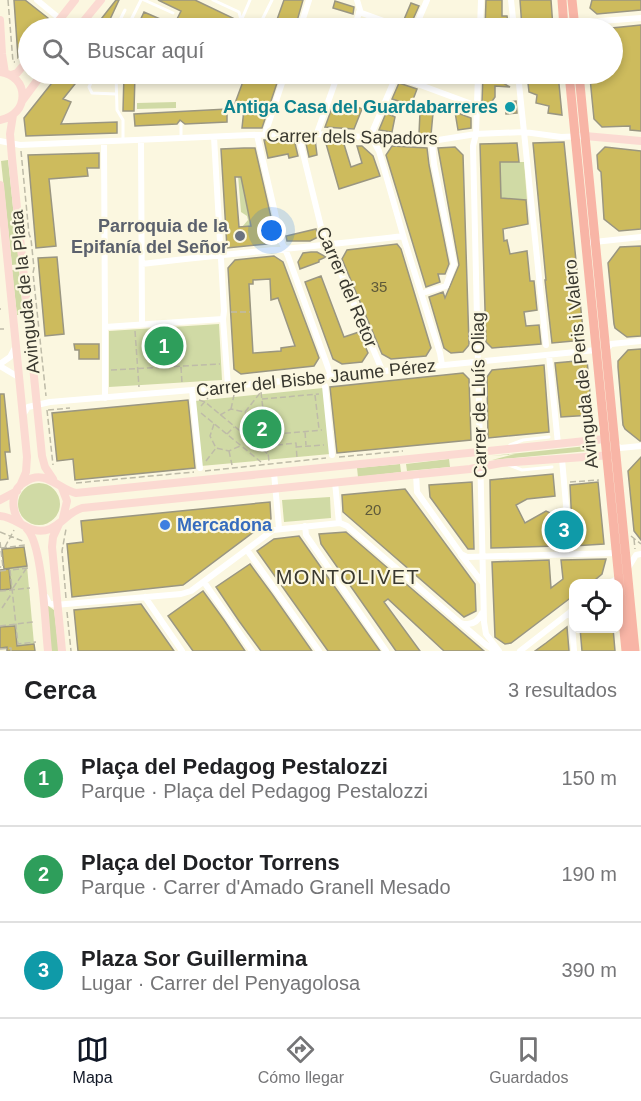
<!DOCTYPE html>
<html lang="es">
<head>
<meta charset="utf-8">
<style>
  body { margin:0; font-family:Arial,sans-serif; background:#f2f2f2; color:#202124 }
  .controls { position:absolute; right:18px; bottom:18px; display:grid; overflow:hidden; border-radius:12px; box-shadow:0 3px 9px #0003 }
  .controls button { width:54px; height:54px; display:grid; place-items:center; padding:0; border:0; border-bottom:2px solid #e0e0e0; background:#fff; color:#202124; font:30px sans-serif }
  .you { position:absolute; left:272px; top:231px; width:21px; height:21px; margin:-15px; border:4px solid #fff; border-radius:50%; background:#1a73e8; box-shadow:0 0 0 9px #1a73e833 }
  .badge { display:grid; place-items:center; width:39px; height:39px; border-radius:50%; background:#111827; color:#fff; font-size:20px; font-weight:700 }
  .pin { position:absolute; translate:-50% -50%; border:3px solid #fff; box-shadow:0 2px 6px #0006 }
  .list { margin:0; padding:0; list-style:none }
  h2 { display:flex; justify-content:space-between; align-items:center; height:78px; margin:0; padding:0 24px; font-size:26px }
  h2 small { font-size:20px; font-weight:400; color:#757577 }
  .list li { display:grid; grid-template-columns:39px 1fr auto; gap:18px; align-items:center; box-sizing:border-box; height:96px; padding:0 24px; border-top:2px solid #e0e0e0 }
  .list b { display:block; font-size:22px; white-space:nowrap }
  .list p { margin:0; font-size:20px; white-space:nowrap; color:#757577 }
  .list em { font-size:20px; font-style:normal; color:#757577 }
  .icon { flex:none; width:33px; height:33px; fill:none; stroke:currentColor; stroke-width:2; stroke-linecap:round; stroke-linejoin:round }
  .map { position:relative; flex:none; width:641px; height:651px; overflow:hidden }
  .search { position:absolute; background:#fff; box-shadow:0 3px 9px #0003; left:18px; right:18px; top:18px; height:66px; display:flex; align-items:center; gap:15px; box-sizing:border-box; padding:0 21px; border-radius:33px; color:#757577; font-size:22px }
  .sheet { height:366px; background:#fff }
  nav { display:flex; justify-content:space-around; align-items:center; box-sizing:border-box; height:84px; border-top:2px solid #e0e0e0; background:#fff; font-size:16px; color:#757577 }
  nav a { display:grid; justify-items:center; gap:3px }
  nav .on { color:#111827 }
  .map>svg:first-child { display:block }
</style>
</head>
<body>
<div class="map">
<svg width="641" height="651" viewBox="0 0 641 651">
  <rect width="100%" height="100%" fill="#fbf7e0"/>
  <!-- green -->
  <path fill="#d0daa5" d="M176 102V108L137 109V103Z
    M8 160 19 264 12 265 1 161Z
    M500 162H524L527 200 501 198Z
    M237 163H245L251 226 242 227 248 220 247 216 241 212Z
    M19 269 23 314 17 315 12 270Z
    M219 324 222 380 109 387V331Z
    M323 388 330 454 201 466 195 401Z
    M587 446 588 451 492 460 515 454 491 456Z
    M449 459 450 467 407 471 406 464Z
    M400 464 401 472 358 477 357 468Z
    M18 504a21 21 0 1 1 42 0a21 21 0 1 1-42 0Z
    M330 497 331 518 284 522 282 500Z
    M27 566 34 644 17 646 15 626 0 627V590L11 589 9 568Z
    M47 605 54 610 59 651H51Z"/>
  <!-- building -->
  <path fill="#cdbb5d" stroke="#9a9681" stroke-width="1.5" fill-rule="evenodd" d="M14 0H25L48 18 40 28H28V43L18 57Z
    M116 0H119L106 28H94Z
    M158 0H195L237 20 233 28H220L200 19 196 28H145L138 25 144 12 174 25 181 11Z
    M284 0H303L295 28H274Z
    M486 0H502V16H507L509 28H485Z
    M520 0H551L553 28H522Z
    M592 0H641V10L597 14 590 8Z
    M335 1 354 7 353 14 333 8Z
    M411 3 419 6 410 26 403 22Z
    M641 25V131L630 130V126L602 127 594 119 590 78 586 74H612V28Z
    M59 74H83L63 99 71 102 61 124 117 122V133L26 136 24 118Z
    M124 74 135 75 134 111H123Z
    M257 74H280L262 128H242L244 109 234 106 245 76 255 80Z
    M483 74H488L510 87 495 86V97L488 107 482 103Z
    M527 74H558L562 115 548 113 549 106 536 103 537 95 529 92Z
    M399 83 417 89 411 105 392 99Z
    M516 101 517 113 506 114 505 105 508 104V102Z
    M350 104 362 109 354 129 325 127 332 108 347 113Z
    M227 109V122L185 124 180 120 177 124 135 126 134 114Z
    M420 112 433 113 431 135 419 134Z
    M455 112 471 118V128L458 130Z
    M386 113 395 117 392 132 379 130Z
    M294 139 298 156 289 158 288 154 268 158 264 140Z
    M305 139H315L317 155 309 157Z
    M325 140 343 141 351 167 362 163 357 146H362L373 156 380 176 339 189Z
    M564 142 584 340 552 343 545 280H546L533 143Z
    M517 143 519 162H500L501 198 526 200 528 224 503 229 504 241 507 240 510 254 527 251 530 281H534L537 310 524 312 526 326 539 325 541 344 492 348 486 342 480 144Z
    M392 146 427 148 429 165 449 264 445 274H438L440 282 426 287 386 155Z
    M455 147 463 155 469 345 463 352 451 353 444 348 429 297 443 292 445 298 459 265 438 148Z
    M605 147 641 151V229L619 231 604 219 601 172 598 169 597 155Z
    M244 148H255L277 243 227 248 221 149ZM235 177H241L251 226 239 227Z
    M99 153V168H87L88 176 49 179 56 246 36 248 28 155Z
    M316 229 318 237 310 241H287L286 236Z
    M397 244 401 249 431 348 426 356 391 359 382 354 342 259 347 250Z
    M641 246V336L627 337 615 328 614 324 608 263 620 247Z
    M311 252H317L326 257 319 260V262L300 269 298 262 303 253Z
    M274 256 283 262 319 358 314 366 241 374 234 369 228 268 235 260ZM270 279 271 300 278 298 295 346 281 348V351L253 353 249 284H253V280Z
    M57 257 64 334 45 336 38 258Z
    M321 276 344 337 359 332 368 353 362 362 342 364 333 359 305 282Z
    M74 344H99V359H79V350H75Z
    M641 349V441H640L625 429 623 425 618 367V361L628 350Z
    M587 360 592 415 561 417 555 363Z
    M544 365 549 432 488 438 487 377 492 370Z
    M463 373 469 379 471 440 337 453 330 387Z
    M0 394H4L10 452H5L8 479 0 480Z
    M188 400 195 468 75 480 73 459 57 461 52 413Z
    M641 457V540L634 531 628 471Z
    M553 474 555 496 527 499 516 505 525 523 546 511 555 515 556 546 491 548 490 480Z
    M472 482 474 549H468L430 497 429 485Z
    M598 482 604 544 573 546 570 485Z
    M405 489 475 584 476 611 464 617 343 512 342 495Z
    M270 502 271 519 183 585 72 597 67 544 83 542 81 521Z
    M346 532 434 608 484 651H444L388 599 384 602 420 651H396L321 544 319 534Z
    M299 536 320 566 380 651H328L257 551 274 539Z
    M24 547 27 566 4 569 2 549Z
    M606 559 602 574 590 584H573V596L511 643 505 644 495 637 492 562 549 560 551 588 563 579 561 560Z
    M250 564 272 594 312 651H261L239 621 216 587Z
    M9 569 11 589 0 590V570Z
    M203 591 224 620 245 651H193L168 616Z
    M141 604 174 651H78L74 610Z
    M15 626 17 646 34 644 35 651H7V647L0 648V627Z
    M567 627 569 651H535L546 643Z
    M580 628H613L615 651H582Z"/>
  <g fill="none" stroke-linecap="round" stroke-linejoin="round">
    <!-- path -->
    <path stroke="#bebba8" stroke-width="1.5" stroke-dasharray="6 3" stroke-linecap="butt" d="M8 0 13 62H15
      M21 151 29 234 31 239 34 268 33 273 46 396
      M0 309H1
      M231 312H250
      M0 329H4
      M135 331 139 387
      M181 367 182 383
      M111 370 220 364
      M261 392 269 461
      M315 395 319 429
      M262 399 319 394
      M199 400 205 402 268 454
      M201 406 208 398
      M231 409 234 395
      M47 410 53 465
      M48 410 70 408
      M245 412 260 393
      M201 413 261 462
      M220 415 231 409 245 412 252 424 248 436
      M214 424 210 436 216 448 229 451 240 446
      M253 424 264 425
      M305 432 306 445
      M227 434 234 427
      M267 435 322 430
      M268 446 296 443 297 459
      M296 447 324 445
      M229 451 232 465
      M339 457 403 451
      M206 461 216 448
      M205 471 326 458
      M570 482 599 480
      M76 483 194 472
      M0 532 25 542
      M631 536 641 544
      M634 539 635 549
      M0 542 3 567H0
      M5 547 14 530
      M1 548 25 545
      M28 568 10 570 18 644 36 642
      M0 571 9 570
      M13 588 26 569
      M0 591 30 588
      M66 598 62 551 66 529
      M2 608 12 593
      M67 612 71 651
      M0 626 33 622
      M0 649 11 648V651"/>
    <!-- lane -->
    <path stroke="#fff" stroke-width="3" d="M144 0 173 13
      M213 0 239 12 241 20
      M116 28 125 10
      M127 28 141 0
      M238 28 250 0
      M258 28 272 0
      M95 74 89 87 92 93 116 94
      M116 74 117 110 123 120V139
      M181 124V137
      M510 445 523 440 549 437
      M509 465 522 470 552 467"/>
    <!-- street -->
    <path stroke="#fff" stroke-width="6" d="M37 0 71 28
      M511 0 514 28
      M359 12 403 28
      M574 23 641 18
      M300 28 309 0
      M354 28 360 10 357 0
      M415 28 427 0
      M480 28 481 0
      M397 74 373 130 372 138 379 151 405 242 440 353 442 365
      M478 74 476 134 473 146 484 622 486 634 499 651
      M518 74 546 345
      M396 76 477 106
      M298 133 324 239 332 252 382 370
      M317 133 338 74
      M265 134 285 74
      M257 135 282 243 288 256 331 376
      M214 137 224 311 223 319 228 386
      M141 140 142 323
      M0 141 20 145 298 133 432 141 476 134 524 132 561 137 585 136
      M104 142 105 327
      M585 243 641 237
      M142 264C229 253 316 247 403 236
      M426 292 446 286 454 264 434 164 432 141
      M607 349 611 344 641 341
      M549 355 558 444
      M0 364 10 357 16 346
      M0 366 20 378
      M325 386 332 455
      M192 390 200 468
      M105 398V327L223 319
      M23 415 28 407 50 402 192 390 596 350
      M614 443 620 448 641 446
      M562 459 569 539
      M274 473 279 528
      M416 474 417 492 461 554 467 557 616 553
      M335 482 339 523
      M305 526 306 535 386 651
      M247 550 319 651
      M461 555 482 582
      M628 568 636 555 641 554
      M204 582 252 651
      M606 584 620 578
      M46 597 49 603 55 605 181 594 191 591 273 530 340 523 347 526 485 644 495 651
      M145 597 182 651
      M571 611 574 651
      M461 623C471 626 478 622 482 613
      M520 651 574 609"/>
    <!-- secondary -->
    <path stroke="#fbdad2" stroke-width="8" d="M0 20 2 54 5 73
      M53 28 75 0
      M78 28 101 0
      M0 72C30 76 30 115 0 120
      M11 75 17 73 28 60
      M22 101 42 74
      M13 115 10 134 12 158 42 456 45 467 53 479
      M585 136 641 141
      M0 185 27 457 26 472 20 486
      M62 488 67 501 63 518
      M0 500 17 491
      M0 516C18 517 30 537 50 529 62 524 68 512 82 508L470 469 501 463 612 455
      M21 524C15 516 12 507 14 497 15 491 19 485 25 482 45 468 58 489 76 493L605 439
      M59 524 53 537 52 547 62 651
      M27 529C43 545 45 626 48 651"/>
    <!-- primary -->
    <path stroke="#f8b5a6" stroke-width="9" d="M562 0 564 28
      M572 0 575 28
      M569 74 626 651
      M579 74 635 651"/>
  </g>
  <!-- markers -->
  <circle fill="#0f9aa8" stroke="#fbf7e0" stroke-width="2" cx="510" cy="107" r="6"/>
  <circle fill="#6b7280" stroke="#fbf7e0" stroke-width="2" cx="240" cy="236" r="6"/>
  <circle fill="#3f7fe0" stroke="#fbf7e0" stroke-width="2" cx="165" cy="525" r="6"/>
  <g text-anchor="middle" stroke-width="4.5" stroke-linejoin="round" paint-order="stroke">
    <!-- number labels -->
    <g font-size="15" fill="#5e593a">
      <text x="379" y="292">35</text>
      <text x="373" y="515">20</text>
    </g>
    <!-- culture labels -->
    <g font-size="18" font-weight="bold" fill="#0d838f" stroke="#fbf7e0" text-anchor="end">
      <text x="498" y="113">Antiga Casa del Guardabarreres</text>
    </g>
    <!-- street labels -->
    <g font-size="18" fill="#39382f" stroke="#fbf7e0">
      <text transform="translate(352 137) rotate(1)" y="6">Carrer dels Sapadors</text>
      <text transform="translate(347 287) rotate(67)" y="6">Carrer del Retor</text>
      <text transform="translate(25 292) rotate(-96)" y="6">Avinguda de la Plata</text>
      <text transform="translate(581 364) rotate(-96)" y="6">Avinguda de Peris i Valero</text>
      <text transform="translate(316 378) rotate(-6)" y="6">Carrer del Bisbe Jaume Pérez</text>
      <text transform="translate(479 395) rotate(-91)" y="6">Carrer de Lluís Oliag</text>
    </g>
    <!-- worship labels -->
    <g font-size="18" font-weight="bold" fill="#5b616d" stroke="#fbf7e0" text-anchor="end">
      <text x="228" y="232">Parroquia de la<tspan x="228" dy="21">Epifanía del Señor</tspan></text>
    </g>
    <!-- shop labels -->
    <g font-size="18" font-weight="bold" fill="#366cbe" stroke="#fbf7e0" text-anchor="start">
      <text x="177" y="531">Mercadona</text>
    </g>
    <!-- neighbourhood labels -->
    <g font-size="20" letter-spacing="1.5" fill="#39382f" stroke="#fbf7e0">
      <text x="348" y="584">MONTOLIVET</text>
    </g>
  </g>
</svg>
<div class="controls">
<button><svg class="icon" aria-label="locate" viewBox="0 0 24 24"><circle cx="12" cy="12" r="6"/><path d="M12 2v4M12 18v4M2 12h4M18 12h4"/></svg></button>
</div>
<div class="you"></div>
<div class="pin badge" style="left:164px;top:346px;background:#2e9e5b">1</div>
<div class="pin badge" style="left:262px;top:429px;background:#2e9e5b">2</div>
<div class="pin badge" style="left:564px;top:530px;background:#0f9aa8">3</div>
<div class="search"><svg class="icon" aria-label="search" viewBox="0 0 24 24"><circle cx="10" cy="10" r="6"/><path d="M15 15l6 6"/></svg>Buscar aquí</div>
</div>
<section class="sheet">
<h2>Cerca<small>3 resultados</small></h2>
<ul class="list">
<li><span class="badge" style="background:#2e9e5b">1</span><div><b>Plaça del Pedagog Pestalozzi</b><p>Parque · Plaça del Pedagog Pestalozzi</p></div><em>150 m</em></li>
<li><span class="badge" style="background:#2e9e5b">2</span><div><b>Plaça del Doctor Torrens</b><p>Parque · Carrer d'Amado Granell Mesado</p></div><em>190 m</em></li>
<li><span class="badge" style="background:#0f9aa8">3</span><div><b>Plaza Sor Guillermina</b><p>Lugar · Carrer del Penyagolosa</p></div><em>390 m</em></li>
</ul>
</section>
<nav>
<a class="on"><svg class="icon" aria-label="map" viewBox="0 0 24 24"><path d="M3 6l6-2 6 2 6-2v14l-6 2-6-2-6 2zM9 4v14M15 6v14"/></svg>Mapa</a>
<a><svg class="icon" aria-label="directions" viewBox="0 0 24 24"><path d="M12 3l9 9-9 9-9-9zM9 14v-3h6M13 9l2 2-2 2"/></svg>Cómo llegar</a>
<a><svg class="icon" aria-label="saved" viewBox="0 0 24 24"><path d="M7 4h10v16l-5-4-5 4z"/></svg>Guardados</a>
</nav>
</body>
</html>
